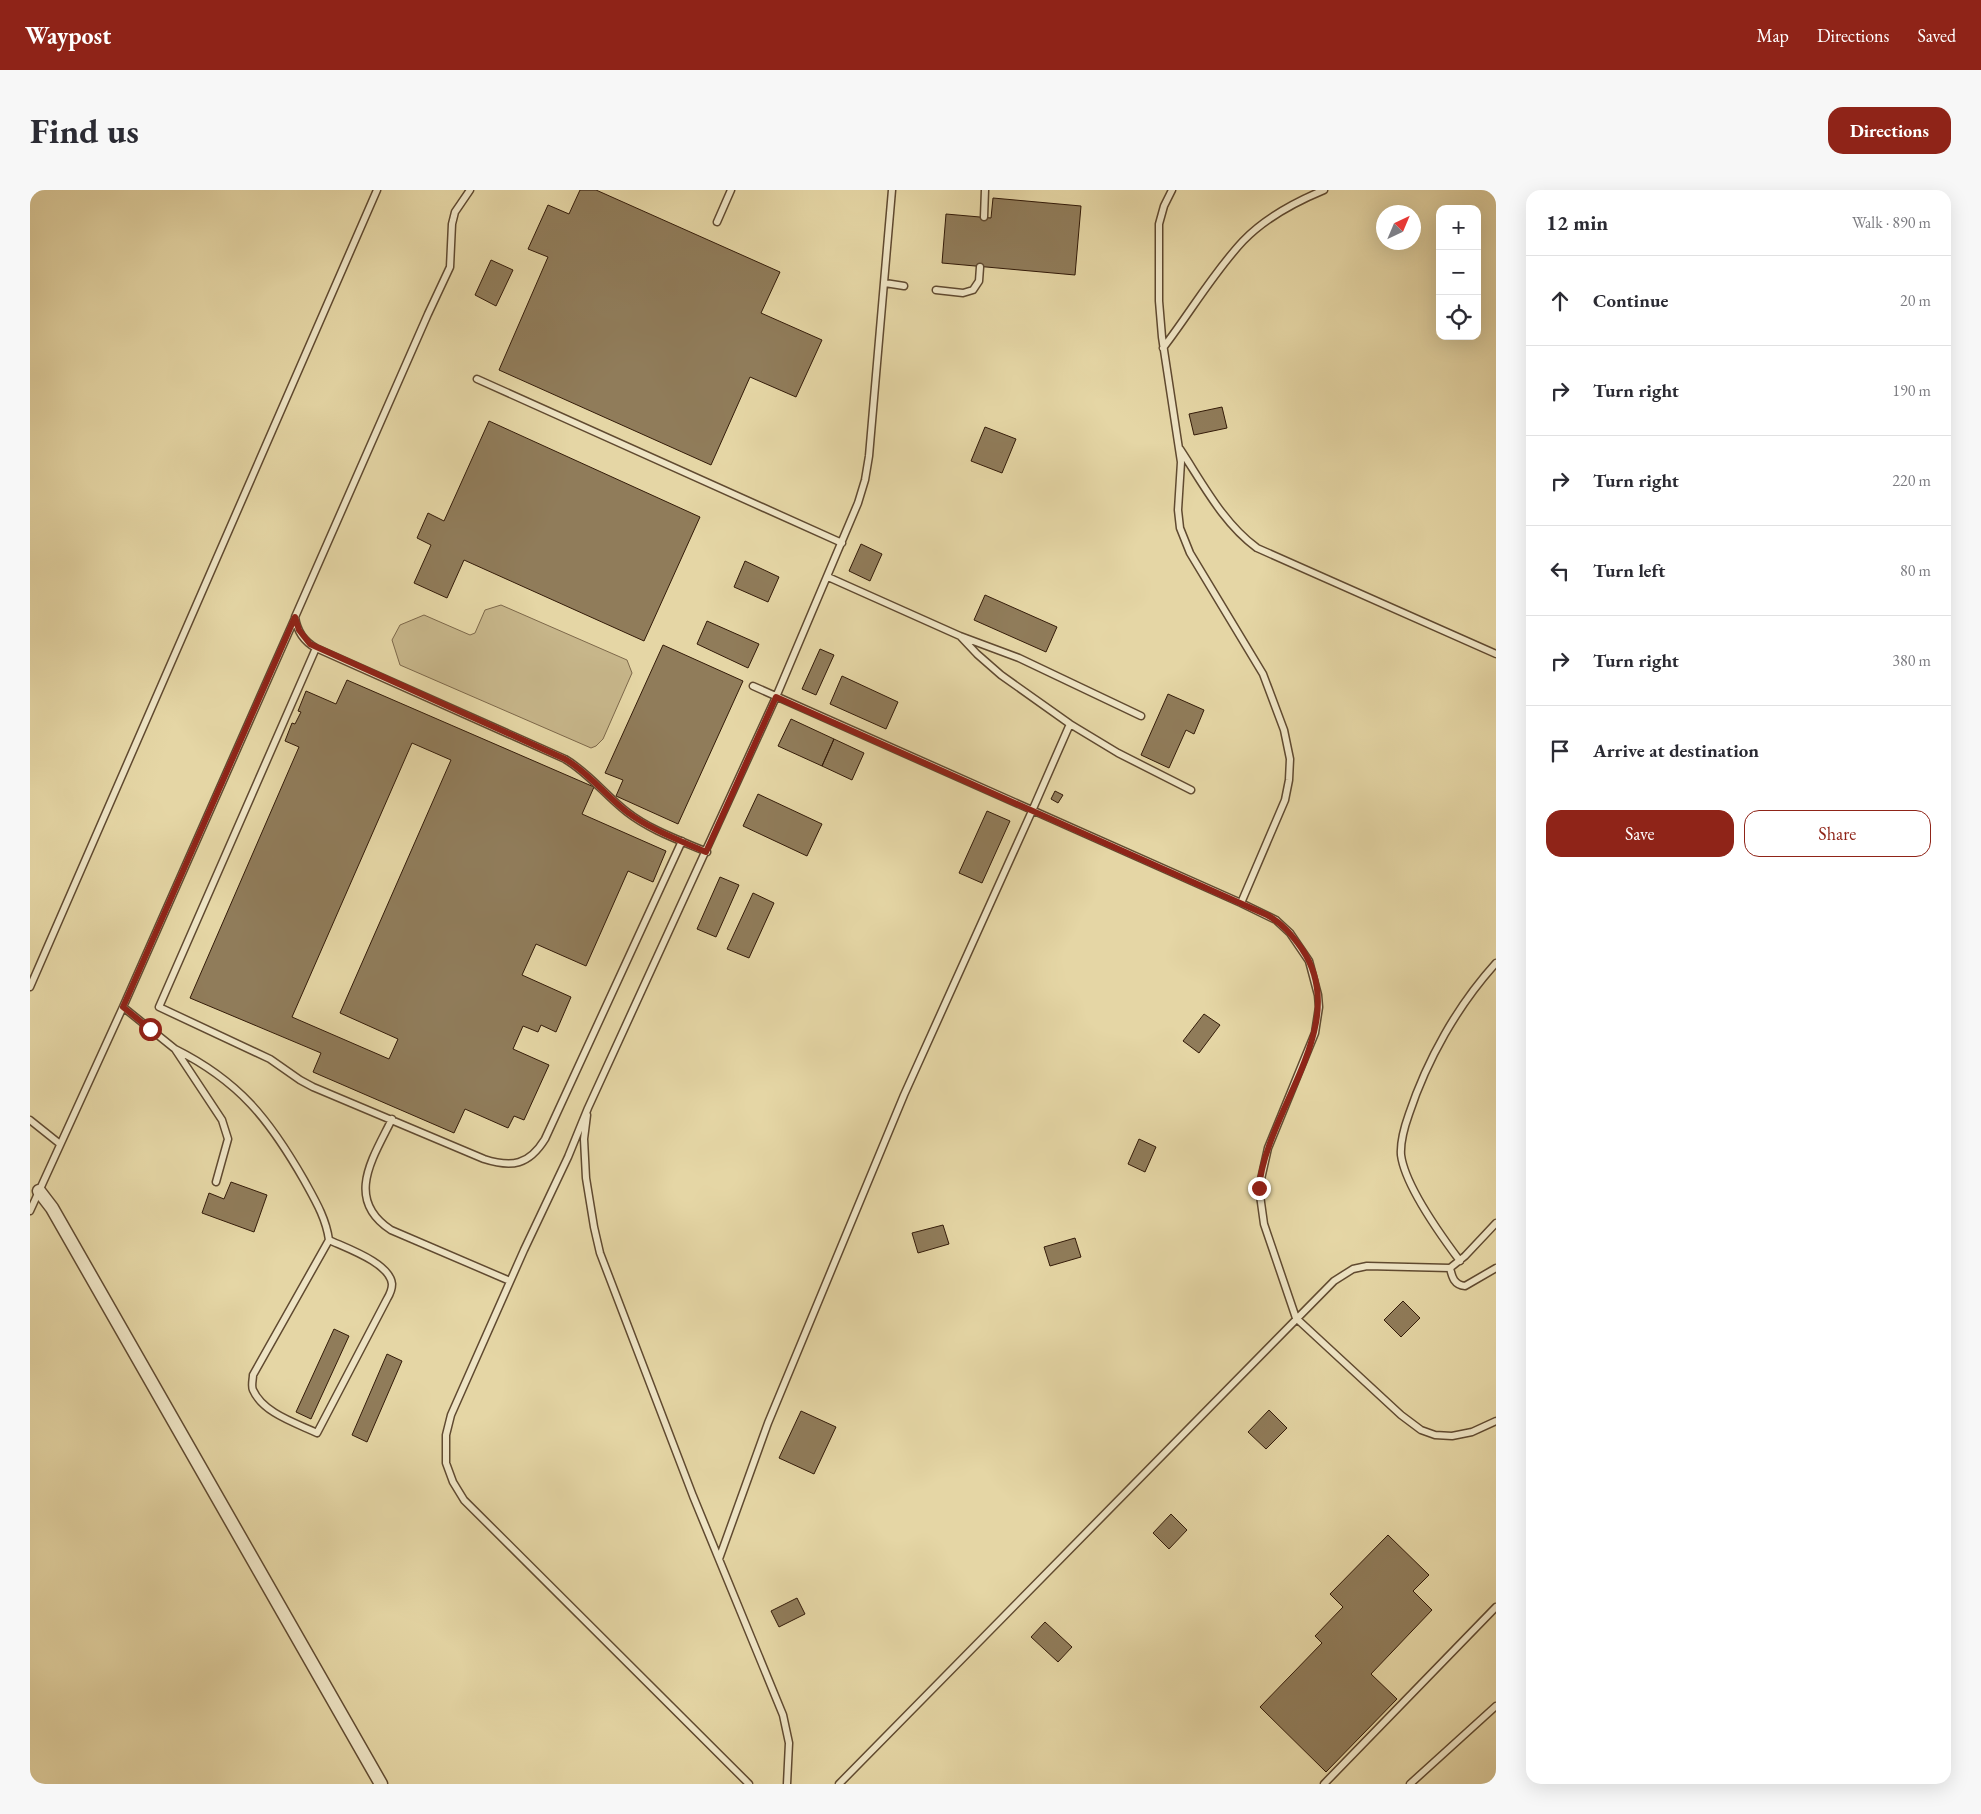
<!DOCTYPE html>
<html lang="en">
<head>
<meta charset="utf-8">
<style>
  body { margin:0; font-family:"EB Garamond",serif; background:#f7f7f7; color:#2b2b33 }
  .controls { position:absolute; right:15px; top:15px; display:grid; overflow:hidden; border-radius:10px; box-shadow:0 5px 20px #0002 }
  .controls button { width:45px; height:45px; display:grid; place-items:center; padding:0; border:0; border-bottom:1px solid #e1e1e2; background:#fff; color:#2b2b33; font:25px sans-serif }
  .compass { position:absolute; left:1346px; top:15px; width:45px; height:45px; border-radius:50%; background:#fff; box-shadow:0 5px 20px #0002; rotate:44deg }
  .stop { position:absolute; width:15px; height:15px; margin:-11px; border:4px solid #8f2418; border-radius:50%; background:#fff }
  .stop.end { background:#8f2418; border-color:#fff; box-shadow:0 1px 5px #0008 }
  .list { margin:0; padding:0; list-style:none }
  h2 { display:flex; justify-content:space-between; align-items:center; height:65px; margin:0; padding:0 20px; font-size:21px }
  h2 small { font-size:16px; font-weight:400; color:#7c7c81 }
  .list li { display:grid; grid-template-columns:32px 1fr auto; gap:15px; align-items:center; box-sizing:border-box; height:90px; padding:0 20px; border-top:1px solid #e1e1e2 }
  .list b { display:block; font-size:19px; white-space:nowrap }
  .list em { font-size:16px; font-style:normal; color:#7c7c81 }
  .actions { display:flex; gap:10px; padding:15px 20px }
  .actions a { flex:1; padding:11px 0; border:1px solid #8f2418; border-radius:15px; text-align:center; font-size:18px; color:#8f2418 }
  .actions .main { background:#8f2418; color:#fff }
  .icon { flex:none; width:28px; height:28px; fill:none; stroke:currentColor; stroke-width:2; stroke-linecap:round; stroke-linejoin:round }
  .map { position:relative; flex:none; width:1466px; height:1594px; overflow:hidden; border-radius:15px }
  header { display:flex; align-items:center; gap:30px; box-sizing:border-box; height:70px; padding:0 25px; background:#8f2418; color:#fff }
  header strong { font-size:24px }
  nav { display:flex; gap:28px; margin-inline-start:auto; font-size:18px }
  .intro { display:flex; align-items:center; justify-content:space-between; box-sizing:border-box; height:120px; padding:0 30px }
  h1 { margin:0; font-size:35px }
  .button { padding:12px 22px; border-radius:15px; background:#8f2418; color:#fff; font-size:18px; font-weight:700 }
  main { display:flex; gap:30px; padding:0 30px }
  aside { flex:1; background:#fff; border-radius:15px; box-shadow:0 5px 20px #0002 }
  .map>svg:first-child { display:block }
</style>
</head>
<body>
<header>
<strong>Waypost</strong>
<nav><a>Map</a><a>Directions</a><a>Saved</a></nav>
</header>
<div class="intro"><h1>Find us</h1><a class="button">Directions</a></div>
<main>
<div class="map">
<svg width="1466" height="1594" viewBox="0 0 1466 1594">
  <rect width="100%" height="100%" fill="#e5d6a5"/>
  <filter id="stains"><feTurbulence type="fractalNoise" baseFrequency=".004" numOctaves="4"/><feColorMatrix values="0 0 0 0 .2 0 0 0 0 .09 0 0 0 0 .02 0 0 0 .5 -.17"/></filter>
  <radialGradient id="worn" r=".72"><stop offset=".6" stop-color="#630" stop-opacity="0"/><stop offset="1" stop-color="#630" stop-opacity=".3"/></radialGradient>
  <!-- green -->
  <path fill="#c7b68a" stroke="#7d684a" d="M471 415 597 470 602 483 573 549 566 556 561 558 370 475 362 450 370 435 394 425 440 445 445 443 455 420Z"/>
  <!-- building -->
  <path fill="#907c5a" stroke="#331b09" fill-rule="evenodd" d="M550 0H566L750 82 731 123 792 150 766 207 720 187 681 275 469 180 518 67 498 59 518 15 539 24Z
    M963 8 1051 16 1045 85 912 73 916 24 961 28Z
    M461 70 483 80 466 116 445 105Z
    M1192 217 1197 238 1164 245 1159 224Z
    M459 231 670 327 614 451 434 370 417 408 384 393 401 355 387 348 398 323 414 331Z
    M955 237 986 249 972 283 941 271Z
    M831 354 852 364 840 391 819 381Z
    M715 371 749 387 738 412 704 397Z
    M955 405 1027 437 1016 462 944 430Z
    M677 431 729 454 718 478 667 454Z
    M633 455 713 491 648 634 586 606 593 590 575 583Z
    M790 459 804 465 786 505 772 499Z
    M812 486 868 512 856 539 800 514Z
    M317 490 564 597 552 624 636 661 623 692 598 681 556 776 506 754 492 785 541 807 526 842 511 835 508 842 493 836 483 859 519 875 494 930 484 926 478 938 435 919 424 943 283 882 291 863 160 808 269 557 255 551 262 533 265 534 271 522 268 521 276 501 306 514ZM382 553 421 570 310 823 368 849 359 869 262 827Z
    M1138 504 1174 520 1164 544 1156 540 1139 578 1111 565Z
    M761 529 804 549 792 576 748 556Z
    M804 549 834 563 822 590 792 576Z
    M1025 601 1033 605 1028 613 1021 609Z
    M728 604 792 634 777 666 713 636Z
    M957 621 980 631 952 693 929 683Z
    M690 687 709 695 686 747 667 739Z
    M723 703 744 713 719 768 697 759Z
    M1174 824 1190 835 1169 863 1153 851Z
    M1109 949 1126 957 1115 982 1098 974Z
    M201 992 237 1005 224 1042 172 1023 179 1003 194 1009Z
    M913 1035 919 1054 888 1063 882 1043Z
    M1045 1048 1051 1067 1020 1076 1014 1057Z
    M1373 1111 1390 1128 1371 1147 1354 1130Z
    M304 1139 319 1146 281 1229 266 1222Z
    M357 1164 372 1171 337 1252 322 1245Z
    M1239 1220 1257 1238 1236 1259 1218 1242Z
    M771 1221 806 1237 784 1284 749 1268Z
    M1141 1324 1157 1340 1139 1359 1123 1343Z
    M1358 1345 1399 1385 1383 1401 1402 1420 1341 1484 1367 1509 1296 1582 1230 1517 1292 1453 1285 1446 1313 1417 1300 1404Z
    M767 1408 775 1424 749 1437 741 1421Z
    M1015 1432 1042 1457 1028 1472 1001 1447Z"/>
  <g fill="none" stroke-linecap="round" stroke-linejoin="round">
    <!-- lane casing -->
    <g stroke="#604a30" stroke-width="9">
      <path id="lane" d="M440 0 425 22 422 34 420 77 398 124 265 427C267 441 273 451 286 458L535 569C559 583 575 605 597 622 620 640 649 650 677 662
        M954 27 955 0
        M687 32 701 0
        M855 93 874 96
        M906 100 933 103 943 100 949 91 950 77
        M1133 158C1160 123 1183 83 1213 51 1235 28 1265 12 1294 0
        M447 189 812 353
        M1150 259C1173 294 1193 333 1227 358L1466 464
        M798 387 930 446 989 468 1111 526
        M931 447 947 464 971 485 1040 534 1088 563 1161 600
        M286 458 129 817 240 869 270 890 283 897 454 969C482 978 499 975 515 949L652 651
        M723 496 1211 713 1255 610 1259 590 1260 569 1254 540 1233 484 1160 363 1150 338 1148 320 1151 272 1132 147 1129 111V34L1134 16 1142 0
        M1211 713 1246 730 1260 743 1279 771 1288 805 1289 817 1285 843 1238 958 1229 998 1234 1034 1266 1128 1371 1225 1391 1240 1405 1245 1422 1246 1442 1242 1466 1231
        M0 797 347 0
        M93 817 145 859 192 930 198 949 186 992
        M145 859C209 891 239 929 274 990 285 1010 296 1028 299 1050L223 1185C223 1189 221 1196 223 1200 233 1223 266 1233 287 1243L357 1109C360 1104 362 1099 362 1094 360 1073 316 1058 299 1050
        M557 925 554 949 556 988 564 1037 570 1063 663 1306 753 1525 759 1553 757 1594
        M362 929C343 968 314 1009 361 1040L480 1091
        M0 930 30 954
        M0 1021 93 817 265 428
        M1430 1071C1412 1047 1375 995 1371 965 1370 951 1374 938 1379 924 1397 870 1427 816 1466 773
        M1420 1078C1422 1087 1424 1095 1435 1096L1466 1078
        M689 1369 738 1233 874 905 1002 621 1040 534
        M719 1594 434 1310 423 1292 416 1273V1245L421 1225 494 1060 538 967 558 918 746 507 828 313 835 290 839 266 862 0
        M809 1594 1304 1091 1323 1079 1337 1076 1420 1078 1435 1066 1466 1033
        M1294 1594 1466 1417
        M1380 1594 1466 1516"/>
    </g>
    <!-- street casing -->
    <g stroke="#604a30" stroke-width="15">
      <path id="street" d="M9 1001 22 1018 351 1594"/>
    </g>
    <!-- lane -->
    <use href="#lane" stroke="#eee4c4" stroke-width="6"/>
    <!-- street -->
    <use href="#street" stroke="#eee4c4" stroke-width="12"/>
  </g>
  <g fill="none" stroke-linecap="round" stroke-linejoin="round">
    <!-- route -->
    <path stroke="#8f2418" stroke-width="6" d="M120 839 93 817 265 427 269 440 280 454 535 569C559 583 575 605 597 622 621 640 649 650 676 662L746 507 1237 725C1252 733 1262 745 1272 759 1323 835 1236 919 1229 998"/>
  </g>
  <rect width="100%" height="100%" filter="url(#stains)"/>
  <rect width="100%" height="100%" fill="url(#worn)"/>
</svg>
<div class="controls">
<button>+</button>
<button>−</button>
<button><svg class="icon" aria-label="locate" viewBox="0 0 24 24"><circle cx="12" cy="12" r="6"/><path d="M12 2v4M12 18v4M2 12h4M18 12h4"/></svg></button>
</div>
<svg class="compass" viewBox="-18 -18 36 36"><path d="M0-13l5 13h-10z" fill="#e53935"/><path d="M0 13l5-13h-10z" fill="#7c7c81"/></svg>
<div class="stop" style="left:120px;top:839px"></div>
<div class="stop end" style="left:1229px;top:998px"></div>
</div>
<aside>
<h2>12 min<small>Walk · 890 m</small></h2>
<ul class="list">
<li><svg class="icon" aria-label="ahead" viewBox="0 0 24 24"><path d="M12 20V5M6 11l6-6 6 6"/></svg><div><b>Continue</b></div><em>20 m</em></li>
<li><svg class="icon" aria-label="right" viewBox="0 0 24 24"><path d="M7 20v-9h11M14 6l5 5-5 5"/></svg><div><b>Turn right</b></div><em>190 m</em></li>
<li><svg class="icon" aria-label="right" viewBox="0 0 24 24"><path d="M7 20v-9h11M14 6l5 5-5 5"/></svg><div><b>Turn right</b></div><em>220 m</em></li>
<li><svg class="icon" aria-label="left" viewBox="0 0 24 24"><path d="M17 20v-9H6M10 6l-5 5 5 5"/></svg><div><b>Turn left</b></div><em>80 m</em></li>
<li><svg class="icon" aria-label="right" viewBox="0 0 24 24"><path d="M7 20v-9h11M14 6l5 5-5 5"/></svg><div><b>Turn right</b></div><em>380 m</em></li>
<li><svg class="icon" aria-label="arrive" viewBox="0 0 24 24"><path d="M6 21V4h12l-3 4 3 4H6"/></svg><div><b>Arrive at destination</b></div></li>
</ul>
<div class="actions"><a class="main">Save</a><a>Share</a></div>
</aside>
</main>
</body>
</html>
